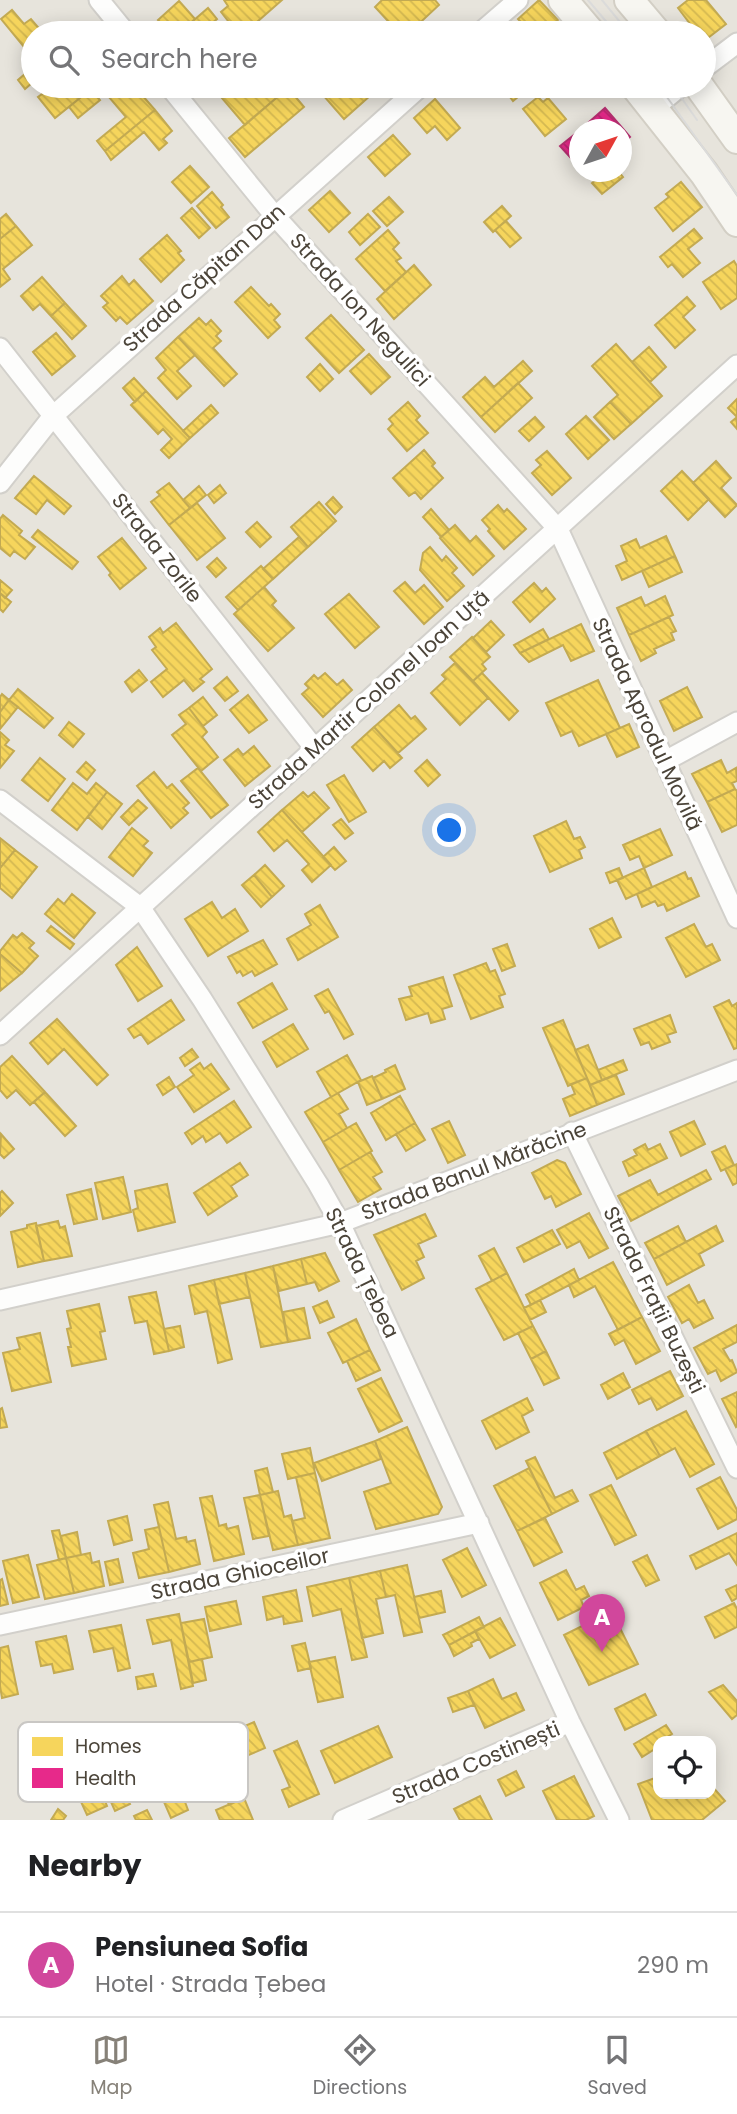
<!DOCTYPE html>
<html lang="en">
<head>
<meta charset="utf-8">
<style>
  body { margin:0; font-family:Poppins,sans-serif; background:#f6f6f6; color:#202124 }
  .controls { position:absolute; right:21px; bottom:21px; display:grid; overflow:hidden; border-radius:14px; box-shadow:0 4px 18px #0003 }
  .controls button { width:63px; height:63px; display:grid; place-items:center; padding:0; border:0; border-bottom:2px solid #e0e0e0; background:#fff; color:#202124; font:35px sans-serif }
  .compass { position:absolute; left:569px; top:119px; width:63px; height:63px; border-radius:50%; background:#fff; box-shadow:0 4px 18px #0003; rotate:50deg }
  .you { position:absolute; left:450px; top:831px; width:24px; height:24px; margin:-18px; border:5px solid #fff; border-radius:50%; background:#1a73e8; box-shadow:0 0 0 10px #1a73e833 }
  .badge { display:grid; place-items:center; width:46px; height:46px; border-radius:50%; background:#868178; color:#fff; font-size:23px; font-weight:700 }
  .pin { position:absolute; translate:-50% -58px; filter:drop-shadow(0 2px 4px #0008) }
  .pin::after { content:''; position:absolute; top:37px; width:24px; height:21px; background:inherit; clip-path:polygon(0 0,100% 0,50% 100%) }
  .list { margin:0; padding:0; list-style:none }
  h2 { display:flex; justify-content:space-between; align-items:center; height:91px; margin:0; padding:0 28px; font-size:30px }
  h2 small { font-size:23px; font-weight:400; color:#757577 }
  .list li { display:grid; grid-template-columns:46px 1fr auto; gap:21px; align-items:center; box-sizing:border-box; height:105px; padding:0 28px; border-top:2px solid #e0e0e0 }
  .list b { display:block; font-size:26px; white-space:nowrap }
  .list p { margin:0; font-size:23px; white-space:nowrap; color:#757577 }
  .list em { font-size:23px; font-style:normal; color:#757577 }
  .icon { flex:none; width:38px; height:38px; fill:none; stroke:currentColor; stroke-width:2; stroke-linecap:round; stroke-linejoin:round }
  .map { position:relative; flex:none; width:737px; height:1820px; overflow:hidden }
  .search { position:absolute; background:#fff; box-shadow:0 4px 18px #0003; left:21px; right:21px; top:21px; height:77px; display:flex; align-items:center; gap:18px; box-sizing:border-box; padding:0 24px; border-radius:38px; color:#757577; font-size:26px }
  .sheet { height:196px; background:#fff }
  nav { display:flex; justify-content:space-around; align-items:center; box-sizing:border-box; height:98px; border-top:2px solid #e0e0e0; background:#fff; font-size:19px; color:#757577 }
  nav a { display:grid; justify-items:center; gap:4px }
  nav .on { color:#868178 }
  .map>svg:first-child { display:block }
</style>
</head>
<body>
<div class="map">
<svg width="737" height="1820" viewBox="0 0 737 1820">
  <defs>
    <pattern id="homes-back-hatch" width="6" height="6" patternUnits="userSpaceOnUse" patternTransform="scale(1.75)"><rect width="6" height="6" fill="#f6d55c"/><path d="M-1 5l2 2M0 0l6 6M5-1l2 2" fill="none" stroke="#d4b851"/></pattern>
    <pattern id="health-back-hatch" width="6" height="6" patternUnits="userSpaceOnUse" patternTransform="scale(1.75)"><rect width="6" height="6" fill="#e7298a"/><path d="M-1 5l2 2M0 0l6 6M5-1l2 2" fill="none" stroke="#bd2572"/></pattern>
  </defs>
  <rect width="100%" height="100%" fill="#f4f2ee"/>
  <!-- residential -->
  <path fill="#e7e4dc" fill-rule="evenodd" d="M0 0H737V1820H0ZM33 33H704V86H33ZM580 130H622V172H580ZM658 1741H711V1794H658Z"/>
  <!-- homes -->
  <path fill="url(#homes-back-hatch)" stroke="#c3aa52" stroke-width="2" d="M224 0H282L249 29 244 24 236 31 221 12 228 6Z
    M382 0H435L439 5 409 33H399L375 7Z
    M539 0 558 20 551 26 554 29 550 33H531L518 19Z
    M688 0H706L726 24 704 41V33H697L678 8Z
    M179 1 195 19 179 33H164L160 29 164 26 158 20Z
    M208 8 217 19 200 33H179Z
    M12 10 24 24 31 19 43 33H33V58L1 19Z
    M33 67V82L25 89 18 80Z
    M53 86H89L91 89 55 118 38 97Z
    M121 86H124L129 92 135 87 155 110 105 151 97 141 126 117 108 96Z
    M220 86H248L251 89 255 86H286L288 88 245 125 215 90Z
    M332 86H362L371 95 344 119 322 94Z
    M362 86H381L371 95Z
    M515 86H521L525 91 513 101 507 93Z
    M288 88 304 107 245 157 229 138Z
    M91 89 100 100 78 118 69 107Z
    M538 97 543 102 548 98 566 119 545 136 523 109Z
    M435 99 460 128 447 140 435 126 427 133 414 118Z
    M155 110 172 131 163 139 167 143 159 150 144 132 111 160 105 151Z
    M393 135 410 154 385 176 368 157Z
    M190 166 209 187 191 203 172 182Z
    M606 172H619L623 177 602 194 592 183Z
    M681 182 702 207 673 231 655 208 669 197 666 194Z
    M330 191 350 213 329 232 309 210Z
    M212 192 223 205 221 207 229 217 216 228 197 206Z
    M389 197 403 212 387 226 373 211Z
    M502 206 511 216 493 232 484 222Z
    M192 208 210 228 199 238 181 218Z
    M6 214 16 226 0 239V219Z
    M368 214 380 227 360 245 349 232Z
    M506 221 521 238 510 247 495 230Z
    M16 226 32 245 3 269 10 279 0 287V239Z
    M694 229 702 238 688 249 700 263 683 277 672 264 668 267 660 257Z
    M388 230 399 243 393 249 401 258 396 261 406 272 385 291 356 259Z
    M167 235 181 251 178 253 184 260 161 282 140 259Z
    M734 261 737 266V298L721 309 703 282Z
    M414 265 431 285 394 319 377 299Z
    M122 276 129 285 134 280 153 301 127 324 120 317 116 321 103 307 108 303 101 296Z
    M42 277 65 303 51 316 40 304 33 310 21 296Z
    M251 287 269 306 271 304 280 314 274 320 280 327 268 338 235 302Z
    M687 297 695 306 683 317 695 330 675 348 655 325Z
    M65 303 86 326 72 339 51 316Z
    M331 315 364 350 339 373 306 338Z
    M199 318 206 325 211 320 221 331 216 336 221 341 213 348 237 374 224 386 178 337Z
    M56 333 75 356 52 375 33 352Z
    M178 337 195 355 177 371 191 386 177 399 158 378 166 370 156 358Z
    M616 344 662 396 631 424 610 402 618 395 592 366Z
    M649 347 666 367 650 382 632 362Z
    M369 354 390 377 371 394 350 371Z
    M523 361 532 371 481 417 463 397 485 377 494 387Z
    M320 364 333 379 320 391 307 377Z
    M134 378 146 391 135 402 123 388Z
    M518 383 532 398 495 432 481 417Z
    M146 391 190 438 169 458 161 450 172 439 163 429 158 434 131 405Z
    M737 399V429L731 422 737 417 728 408Z
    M408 402 420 416 416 420 428 433 407 451 388 429 393 424 389 419Z
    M610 402 631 424 614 439 594 417Z
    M211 405 218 413 190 438 183 431Z
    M586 416 609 440 588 459 566 434Z
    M535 417 544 427 529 441 519 431Z
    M424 450 435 463 432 466 443 478 421 499 415 492 409 496 393 478Z
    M547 451 571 478 552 495 532 473 541 465 536 460Z
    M716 461 731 478 721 488 737 505 725 517 693 483Z
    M682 471 709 499 688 520 661 491Z
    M34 476 71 506 64 514 47 500 36 514 15 498Z
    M169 483 190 508 169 525 151 502 160 495 157 492Z
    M220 485 226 493 214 503 208 495Z
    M199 486 206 495 190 508 183 500Z
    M333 497 342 507 335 514 326 504Z
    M319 502 336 521 308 547 291 527Z
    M197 503 225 538 197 560 169 525Z
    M498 505 504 512 507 509 526 529 504 549 488 531 490 529 482 520Z
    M431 509 449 530 441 537 423 517Z
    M3 515 22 531 19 535 35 547 25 559 14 551 10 556 0 548V519Z
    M257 522 271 537 260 547 246 532Z
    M455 525 470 542 476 536 494 556 473 575 440 538Z
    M38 530 78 562 72 569 32 537Z
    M666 536 675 556 622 580 616 566 627 561 621 546 636 539 640 548Z
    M299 537 308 547 273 579 263 569Z
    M122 538 146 568 120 589 109 575 111 573 98 557Z
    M430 547 442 561 446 556 457 568 452 573 464 586 447 601 420 570 423 553Z
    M675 556 682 572 649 587 642 571Z
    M217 558 226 568 216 577 207 567Z
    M261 566 273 579 238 610 226 597Z
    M0 580 12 590 5 598 0 593Z
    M405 582 415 593 424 585 443 607 424 624 394 591Z
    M534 583 542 592 546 588 555 599 530 622 513 602Z
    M264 587 276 601 272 605 294 628 268 651 234 614Z
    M0 593 11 602 3 612 0 609Z
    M349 594 379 627 355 648 325 614Z
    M665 596 673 615 629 635 617 608 641 597 645 606Z
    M669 617 676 631 671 633 674 640 654 649 656 653 641 661 629 635Z
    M491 621 504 635 486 652 473 638Z
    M176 623 212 669 200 679 204 682 193 691 184 680 163 697 151 682 167 669 152 650 156 647 149 637 160 628 163 633Z
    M581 624 594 651 571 661 563 645 529 662 520 653Z
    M543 629 549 639 520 653 514 645Z
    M472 637 490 657 482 664 486 669 473 681 450 657Z
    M455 663 488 698 460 725 431 693 446 679 442 675Z
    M139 670 147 680 132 692 125 682Z
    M325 673 337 685 343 680 352 690 323 717 302 694 309 688 305 684 314 675 318 679Z
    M482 673 518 711 509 720 473 681Z
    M227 677 238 691 225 701 214 688Z
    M598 680 620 728 579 746 572 731 561 736 546 703Z
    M687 687 702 717 674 731 660 701Z
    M18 689 53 718 44 728 9 700Z
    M2 694 9 700 0 712V697Z
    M248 695 267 720 249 733 230 710Z
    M203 697 217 715 203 726 189 708Z
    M9 700 18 707 0 729V712Z
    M399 705 411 719 415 716 426 729 398 753 374 727Z
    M189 708 207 732 202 737 218 757 201 771 172 735 186 724 179 715Z
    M69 722 84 734 73 747 59 735Z
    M629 724 639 747 617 757 606 734Z
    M374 727 402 758 390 768 384 761 373 771 352 747Z
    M0 732 9 740 5 745 14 751 0 768Z
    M254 746 270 766 245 786 224 760 238 749 243 755Z
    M40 758 65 779 48 801 22 780Z
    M427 760 440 775 428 786 415 771Z
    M721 760 727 773 736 768 737 781 732 783 735 789 707 802 692 774Z
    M86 762 95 770 87 780 77 772Z
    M198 768 228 805 211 818 181 781Z
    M154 772 167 788 172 784 189 803 183 808 188 813 171 828 137 786Z
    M344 775 366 812 349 822 327 785Z
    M73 783 87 794 96 783 107 792 77 830 52 810Z
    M735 789 737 791V825L722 832 707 802Z
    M107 792 122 804 102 829 88 817Z
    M303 792 308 797 314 792 329 808 302 832 282 810Z
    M138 800 147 808 129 825 121 817Z
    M282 810 331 865 312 882 302 870 309 864 287 840 274 851 258 832Z
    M341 819 353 833 345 839 333 825Z
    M566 821 574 839 580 837 585 847 579 850 582 858 550 872 534 836Z
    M132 828 148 841 143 846 152 853 133 876 109 857Z
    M660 829 672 855 644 868 639 856 630 860 623 845Z
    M0 838 15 850 0 868Z
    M334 847 346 861 335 870 323 857Z
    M15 850 37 867 12 898 0 888V868Z
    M265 865 284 886 272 897 254 875Z
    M619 868 623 878 610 883 606 873Z
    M644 868 652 887 626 899 617 880Z
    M685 872 688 879 691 878 699 896 667 911 664 904 658 906 655 901 642 907 637 894Z
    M254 875 272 897 261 907 242 885Z
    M72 894 95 913 74 938 45 914 58 899 64 904Z
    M212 902 222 918 235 909 248 931 208 956 185 919Z
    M320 905 338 937 298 960 287 939 311 925 305 914Z
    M612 918 621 937 599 948 590 929Z
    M694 924 706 947 712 944 720 960 686 977 666 938Z
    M51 926 74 944 70 949 47 931Z
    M22 933 34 943 29 948 38 956 22 973 0 954V951L13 935 17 938Z
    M263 940 277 964 255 976 252 971 243 976 240 971 237 973 228 957Z
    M507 944 515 966 502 971 493 949Z
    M137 947 162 986 138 1001 116 965Z
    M0 954 22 973 0 991Z
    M486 963 490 972 495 970 505 994 499 996 503 1007 471 1019 454 975Z
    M443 977 452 1006 442 1009 445 1019 431 1023 428 1013 406 1020 399 999 412 996 409 987Z
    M272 983 287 1009 253 1028 238 1003Z
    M328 989 353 1034 344 1039 329 1011 325 1013 315 996Z
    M171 1000 184 1020 148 1044 141 1034 134 1038 128 1029Z
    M729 1000 732 1006 737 1003V1048L734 1049 714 1007Z
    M670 1015 676 1032 667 1035 670 1042 652 1049 649 1042 641 1045 634 1029Z
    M57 1019 108 1075 97 1085 64 1049 48 1064 30 1043Z
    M563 1020 587 1078 568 1086 543 1028Z
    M293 1024 308 1049 277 1067 263 1042Z
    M588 1045 602 1080 590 1085 575 1050Z
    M192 1049 198 1057 185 1066 180 1058Z
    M347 1055 361 1080 331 1097 317 1072Z
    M12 1056 45 1092 30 1105 16 1090 7 1098 0 1090V1067Z
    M623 1060 627 1070 602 1080 598 1070Z
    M200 1063 204 1069 211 1064 229 1089 194 1112 177 1087 194 1075 190 1070Z
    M395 1065 405 1089 382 1099 373 1078 386 1072 385 1070Z
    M616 1075 624 1094 597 1105 590 1085Z
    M372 1076 382 1099 367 1105 358 1082Z
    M169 1077 175 1087 163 1095 157 1085Z
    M587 1078 597 1105 570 1116 563 1099 575 1094 571 1084Z
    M45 1092 76 1126 65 1136 34 1102Z
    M338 1093 348 1109 339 1114 347 1128 323 1142 305 1112Z
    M400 1096 415 1123 386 1140 371 1113Z
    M234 1101 251 1127 227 1143 220 1133 206 1142 203 1136 192 1144 185 1133Z
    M449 1121 465 1155 448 1163 432 1129Z
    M694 1121 705 1144 681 1156 670 1132Z
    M356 1123 372 1151 339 1170 323 1142Z
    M415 1123 425 1140 406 1151 396 1134Z
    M1 1134 14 1149 4 1158 0 1154Z
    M645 1144 648 1150 660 1144 667 1158 629 1176 623 1162 637 1155 634 1150Z
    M725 1146 734 1165 721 1171 712 1152Z
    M370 1152 382 1172 373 1177 381 1189 358 1202 339 1170Z
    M557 1160 565 1163 581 1194 556 1207 551 1196 545 1199 532 1173Z
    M240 1163 248 1175 231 1186 237 1196 208 1215 194 1193Z
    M737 1164V1183L733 1185 725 1169Z
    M706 1170 711 1179 631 1221 618 1196 650 1180 658 1195Z
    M123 1177 131 1212 103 1219 95 1183Z
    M167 1184 175 1222 138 1231 133 1210 138 1208 135 1191Z
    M91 1189 97 1219 74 1224 67 1195Z
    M2 1191 13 1203 0 1216V1193Z
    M589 1213 608 1248 589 1258 580 1241 567 1248 557 1230Z
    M425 1214 436 1236 418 1244 424 1257 416 1261 424 1278 402 1290 374 1235Z
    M58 1221 60 1228 65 1226 72 1256 44 1261 36 1226Z
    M36 1223 44 1261 18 1267 11 1232 27 1228V1225Z
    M678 1226 686 1242 654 1259 645 1243Z
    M716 1226 723 1241 699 1254 704 1265 667 1285 654 1259Z
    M552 1230 560 1244 524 1262 517 1248Z
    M494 1248 507 1273 492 1281 479 1256Z
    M325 1253 339 1281 319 1291 315 1282 307 1284 301 1259Z
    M301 1259 307 1284 279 1291 273 1266Z
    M613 1262 642 1317 618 1330 595 1286 574 1297 569 1285Z
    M273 1266 288 1342 261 1347 245 1273Z
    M574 1269 579 1280 531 1305 526 1295Z
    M245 1273 250 1297 219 1304 214 1280Z
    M507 1273 533 1326 504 1340 476 1289Z
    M214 1280 232 1359 218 1363 207 1311 195 1314 189 1286Z
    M689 1285 698 1303 704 1300 713 1318 694 1328 689 1319 682 1323 668 1297Z
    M156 1292 169 1351 154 1354 147 1321 135 1323 129 1297Z
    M540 1300 546 1312 530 1320 524 1308Z
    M327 1301 334 1317 320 1323 313 1307Z
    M99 1304 105 1331 100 1332 106 1359 72 1366 68 1347H71L67 1329 71 1328 67 1311Z
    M304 1308 310 1338 288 1342 283 1312Z
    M642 1317 660 1351 636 1364 624 1340 615 1345 609 1334Z
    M356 1319 370 1350 343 1363 328 1333Z
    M737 1325V1342L723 1349 730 1361 732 1360 737 1372 721 1381 716 1370 708 1374 694 1348Z
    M180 1326 184 1347 169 1351 164 1329Z
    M533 1326 546 1351 531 1359 518 1333Z
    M40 1333 51 1382 12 1391 3 1353 20 1349 17 1338Z
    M370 1350 380 1370 356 1381 347 1361Z
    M546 1351 559 1378 544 1385 531 1359Z
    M670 1371 683 1396 657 1410 651 1398 639 1404 632 1390Z
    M623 1373 630 1387 608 1399 601 1385Z
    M381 1378 402 1421 379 1432 358 1389Z
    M737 1392V1426L736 1427 722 1399Z
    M527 1398 533 1410 522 1416 529 1432 496 1449 482 1421Z
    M2 1408 7 1427 0 1428V1409Z
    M686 1411 714 1464 690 1477 675 1448 660 1456 646 1431Z
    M407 1427 442 1507 438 1514 376 1529 364 1492 391 1483 375 1441Z
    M646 1431 660 1456 617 1479 604 1453Z
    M375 1441 381 1459 322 1481 314 1463Z
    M310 1448 315 1473 288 1479 282 1454Z
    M535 1457 555 1498 572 1490 578 1501 552 1514 526 1461Z
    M267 1468 273 1492 260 1495 255 1471Z
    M529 1468 552 1514 517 1531 494 1486Z
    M315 1473 330 1538 298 1545 292 1521 305 1518 296 1477Z
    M720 1477 737 1510V1519L718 1529 697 1489Z
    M611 1485 636 1535 615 1545 590 1495Z
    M278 1491 284 1517 291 1515 298 1545 273 1550 260 1495Z
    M260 1495 269 1536 253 1539 244 1498Z
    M212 1496 219 1526 226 1524 227 1529 238 1526 244 1554 214 1561 200 1498Z
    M168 1502 176 1539 186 1537 187 1542 195 1540 200 1564 169 1572 154 1505Z
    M127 1516 132 1540 114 1545 108 1521Z
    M545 1518 562 1552 534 1566 517 1531Z
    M159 1527 169 1572 139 1578 133 1553 149 1549 145 1530Z
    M59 1530 66 1558 59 1560 52 1531Z
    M77 1532 81 1555 66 1558 61 1536Z
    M737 1533V1565L729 1553 696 1569 690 1556Z
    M467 1548 486 1585 462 1597 443 1560Z
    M90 1553 92 1563 99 1561 104 1586 74 1593 66 1558Z
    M28 1555 39 1597 13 1603 3 1561Z
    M647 1555 659 1580 646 1586 633 1562Z
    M66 1558 74 1593 45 1599 37 1565Z
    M118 1559 123 1582 110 1585 105 1562Z
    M407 1565 422 1632 404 1636 395 1595 386 1597 380 1571Z
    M566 1570 576 1590 584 1586 589 1596 581 1600 584 1607 558 1620 540 1583Z
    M380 1571 386 1597 376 1599 383 1633 362 1638 349 1578Z
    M349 1578 367 1657 352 1660 341 1609 313 1616 307 1587Z
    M2 1579 8 1604 0 1606V1580Z
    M737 1585V1598L732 1601 726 1590Z
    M296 1590 302 1621 284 1624 283 1616 267 1620 263 1597Z
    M441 1591 445 1612 419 1618 414 1597Z
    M236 1601 241 1624 210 1631 205 1607Z
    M734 1603 737 1609V1627L715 1638 705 1617Z
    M179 1614 193 1686 181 1689 171 1640 153 1644 147 1620Z
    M479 1617 484 1627 449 1645 443 1635Z
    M500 1618 515 1645 490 1658 475 1631Z
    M204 1619 212 1657 189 1662 181 1623Z
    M588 1623 596 1640 620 1628 638 1664 589 1685 564 1635Z
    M121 1625 130 1668 118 1671 113 1648 94 1652 89 1631Z
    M475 1631 479 1639 471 1643 472 1646 454 1656 449 1645Z
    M66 1636 73 1669 54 1673 52 1664 41 1666 36 1642Z
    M305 1643 311 1668 298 1671 292 1646Z
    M8 1646 18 1694 2 1698 0 1686V1648Z
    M335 1657 343 1697 318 1702 309 1662Z
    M202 1659 206 1680 193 1683 189 1662Z
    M153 1674 156 1686 138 1689 136 1677Z
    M493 1679 502 1699 516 1693 524 1710 485 1728 468 1691Z
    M723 1685 737 1701V1715L732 1719 709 1692Z
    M468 1691 474 1705 453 1712 448 1698Z
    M645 1694 656 1715 625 1730 615 1709Z
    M254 1722 265 1748 244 1757 233 1731Z
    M666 1725 672 1734 664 1739 666 1741H658V1747L642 1757 634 1744Z
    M378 1726 392 1757 335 1783 321 1751Z
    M297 1741 319 1794 289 1807 282 1790 290 1787 274 1751Z
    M228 1763 244 1798 229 1805 214 1769Z
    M516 1771 524 1787 506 1796 498 1780Z
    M574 1776 594 1816 586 1820H557L543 1791Z
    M658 1777V1794H671L672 1796 677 1799 684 1794H711V1785L725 1801 702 1820H652L638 1784Z
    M98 1784 107 1806 87 1815 77 1793Z
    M182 1794 188 1810 171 1818 164 1802Z
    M126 1796 130 1804 115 1811 111 1802Z
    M480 1796 492 1820H460L454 1809Z
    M244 1798 253 1820H220L216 1810Z
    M58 1809 66 1816 63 1820H51Z
    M147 1810 152 1820H136L134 1816Z"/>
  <!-- health -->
  <path fill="url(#health-back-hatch)" stroke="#b83172" stroke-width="2" d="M605 108 630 137 622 144V130H580Z
    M580 130V168L560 146Z"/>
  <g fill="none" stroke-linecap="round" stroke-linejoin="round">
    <!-- minor casing -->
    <g stroke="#d2d0cb" stroke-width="23">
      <path id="minor" d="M99 0 126 33
        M480 33 518 0
        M704 68 737 43
        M169 86 274 215 558 529 737 918
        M654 108 681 86
        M0 348 315 749
        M0 483 53 416 421 86
        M665 761 737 722
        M0 800 140 907 202 999 318 1184 340 1223 570 1722 619 1820
        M0 1035 737 365
        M572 1132 737 1468
        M0 1300 340 1223 737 1070
        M0 1625 479 1523
        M343 1820 570 1722"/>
    </g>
    <!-- secondary casing -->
    <g stroke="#d3cfc5" stroke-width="32">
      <path id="secondary" d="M563 0 591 33
        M629 0 657 33
        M635 86 704 173 737 222
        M699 86 737 139"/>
    </g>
    <!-- minor -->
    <use href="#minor" stroke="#fdfdfc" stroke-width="19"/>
    <!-- secondary -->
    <use href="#secondary" stroke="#f7f6f1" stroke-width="28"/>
    <!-- tram -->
    <path stroke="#dbdbda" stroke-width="2" d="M588 0 616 33
      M602 0 629 33
      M659 86 737 195
      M673 86 697 120"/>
  </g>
  <g text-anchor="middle" stroke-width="7" stroke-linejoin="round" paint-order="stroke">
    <!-- street labels -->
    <g font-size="21" fill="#4b4439" stroke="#fff">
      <text transform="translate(204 278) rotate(-42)" y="7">Strada Căpitan Dan</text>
      <text transform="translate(360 310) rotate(48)" y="7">Strada Ion Negulici</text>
      <text transform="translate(157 548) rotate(52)" y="7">Strada Zorile</text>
      <text transform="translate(369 700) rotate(-42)" y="7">Strada Martir Colonel Ioan Uță</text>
      <text transform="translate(647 724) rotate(65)" y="7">Strada Aprodul Movilă</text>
      <text transform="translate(474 1171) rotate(-21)" y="7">Strada Banul Mărăcine</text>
      <text transform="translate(362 1273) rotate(64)" y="7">Strada Țebea</text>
      <text transform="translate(654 1300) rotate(64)" y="7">Strada Frații Buzești</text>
      <text transform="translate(240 1574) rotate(-12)" y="7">Strada Ghioceilor</text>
      <text transform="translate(476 1763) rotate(-23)" y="7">Strada Costinești</text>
    </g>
  </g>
  <!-- legend -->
  <rect x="18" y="1722" width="230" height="80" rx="10" fill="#fff" stroke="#c9c7c4" stroke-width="2"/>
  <rect x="32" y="1737" width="31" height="19" fill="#f6d55c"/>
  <rect x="32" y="1768" width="31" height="20" fill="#e7298a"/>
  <g font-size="19" fill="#4b4439">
    <text x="75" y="1753">Homes</text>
    <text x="75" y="1785">Health</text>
  </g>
</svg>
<div class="controls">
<button><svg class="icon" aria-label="locate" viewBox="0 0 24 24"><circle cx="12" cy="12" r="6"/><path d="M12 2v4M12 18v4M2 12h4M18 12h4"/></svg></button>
</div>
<svg class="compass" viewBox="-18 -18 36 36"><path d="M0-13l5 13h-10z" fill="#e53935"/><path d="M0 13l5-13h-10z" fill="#757577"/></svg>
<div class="you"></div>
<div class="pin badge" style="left:602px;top:1652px;background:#d1479c">A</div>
<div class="search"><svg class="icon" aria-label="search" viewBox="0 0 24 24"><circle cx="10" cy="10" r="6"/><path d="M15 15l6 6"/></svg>Search here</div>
</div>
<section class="sheet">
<h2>Nearby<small></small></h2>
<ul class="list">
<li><span class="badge" style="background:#d1479c">A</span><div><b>Pensiunea Sofia</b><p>Hotel · Strada Țebea</p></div><em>290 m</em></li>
</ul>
</section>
<nav>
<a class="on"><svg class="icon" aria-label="map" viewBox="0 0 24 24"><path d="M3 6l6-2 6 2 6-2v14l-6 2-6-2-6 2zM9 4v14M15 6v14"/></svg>Map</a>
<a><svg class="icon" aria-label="directions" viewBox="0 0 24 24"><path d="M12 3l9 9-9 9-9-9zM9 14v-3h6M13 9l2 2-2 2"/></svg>Directions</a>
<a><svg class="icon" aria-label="saved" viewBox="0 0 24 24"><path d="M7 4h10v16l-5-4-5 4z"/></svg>Saved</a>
</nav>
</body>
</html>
